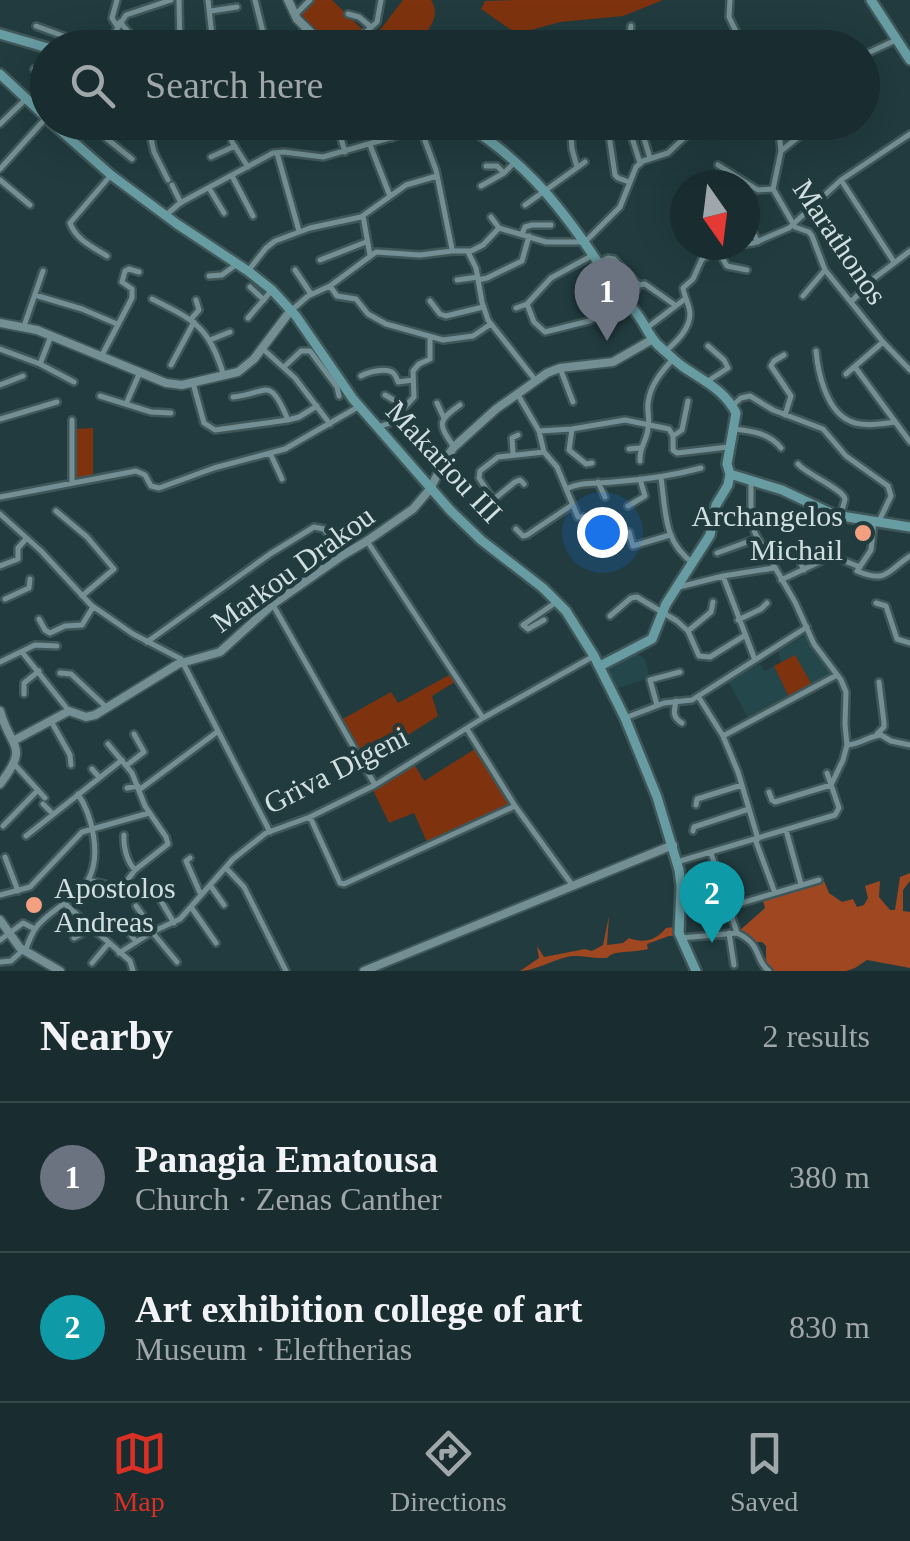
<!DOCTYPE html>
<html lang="en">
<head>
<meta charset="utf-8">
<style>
  body { margin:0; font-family:"Times New Roman",serif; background:#26383b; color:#f1f3f6 }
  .compass { position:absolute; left:670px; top:170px; width:90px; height:90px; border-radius:50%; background:#192c2f; box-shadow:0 10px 40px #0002; rotate:166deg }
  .you { position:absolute; left:602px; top:532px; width:35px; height:35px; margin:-25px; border:8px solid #fff; border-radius:50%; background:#1a73e8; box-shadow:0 0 0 15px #1a73e833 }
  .badge { display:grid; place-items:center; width:65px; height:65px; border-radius:50%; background:#d93025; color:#fff; font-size:32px; font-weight:700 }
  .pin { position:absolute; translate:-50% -82px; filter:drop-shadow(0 2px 5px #0008) }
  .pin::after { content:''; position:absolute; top:52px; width:35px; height:30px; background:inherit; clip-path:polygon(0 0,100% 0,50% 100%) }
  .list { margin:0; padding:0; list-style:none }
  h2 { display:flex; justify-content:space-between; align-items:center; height:130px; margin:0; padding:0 40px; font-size:42px }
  h2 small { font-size:32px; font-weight:400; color:#9fa7aa }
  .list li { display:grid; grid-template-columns:65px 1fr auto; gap:30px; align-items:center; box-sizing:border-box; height:150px; padding:0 40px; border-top:2px solid #37484b }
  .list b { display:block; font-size:38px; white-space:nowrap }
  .list p { margin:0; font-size:32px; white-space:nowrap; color:#9fa7aa }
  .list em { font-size:32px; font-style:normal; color:#9fa7aa }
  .icon { flex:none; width:55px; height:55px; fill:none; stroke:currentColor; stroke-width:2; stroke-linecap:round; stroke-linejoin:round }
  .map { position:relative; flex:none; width:910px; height:971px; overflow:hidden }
  .search { position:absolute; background:#192c2f; box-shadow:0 10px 40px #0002; left:30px; right:30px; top:30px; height:110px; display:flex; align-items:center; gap:25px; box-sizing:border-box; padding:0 35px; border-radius:55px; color:#9fa7aa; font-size:38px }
  .sheet { height:430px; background:#192c2f }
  nav { display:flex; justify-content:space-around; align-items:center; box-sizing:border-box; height:140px; border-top:2px solid #37484b; background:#192c2f; font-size:28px; color:#9fa7aa }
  nav a { display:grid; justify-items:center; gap:5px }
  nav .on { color:#d93025 }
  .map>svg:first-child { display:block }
</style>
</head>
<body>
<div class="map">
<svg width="910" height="971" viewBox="0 0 910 971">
  <rect width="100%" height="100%" fill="#213b3f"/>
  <!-- built -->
  <path fill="#23474b" d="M804 636H807L832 673 831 678 749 720 728 681 760 664 765 671 781 662 778 651Z
    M634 651 645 659 650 678 612 690 602 667Z"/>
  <!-- green -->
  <path fill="#7e330e" d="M314 0H332L363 30 343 47H338L311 27 300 12Z
    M403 0H431C443 18 425 33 414 47H372L373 39Z
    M515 0H663L623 16 560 22 517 34 481 9 485 1Z
    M93 428V476L73 480 74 429Z
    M795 655 812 685 789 697 774 666Z
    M451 674 455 682 432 696 438 716 365 762 341 720 391 692 398 703Z
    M475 749 511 804 427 842 414 813 389 823 373 790 414 764 424 781Z"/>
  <!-- forest -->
  <path fill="#9e4720" d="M910 873V881L903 890V911L910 912V968L867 960 855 968 846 971H774L766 965V946L762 942H754L739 931 765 908 763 901 824 881 829 893 842 902 853 899 857 907 864 905 868 898 865 886 880 881 879 897 890 910H895L900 877Z
    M609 916 607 945 623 943 629 938C644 944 656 940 666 928L674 927 675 936H669L647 944 648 949C637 952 626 951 616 953 603 957 614 958 600 958 590 958 577 954 567 957 553 960 534 971 520 971L539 958 537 946 544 957 585 949 592 951 603 945Z"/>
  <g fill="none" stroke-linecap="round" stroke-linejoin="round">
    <!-- minor casing -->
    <g stroke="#405759" stroke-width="10">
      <path id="minor" d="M117 0 112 18 117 26
        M179 0 180 48
        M208 0 213 45 282 43 294 39 307 29
        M255 0 266 44
        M730 0 729 17 744 48
        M211 11 237 7
        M348 14 359 17 371 27
        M295 15 310 0
        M120 22 136 41 151 37
        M36 26 66 37 63 48
        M551 38 599 36 616 48
        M105 48 126 15 171 0
        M348 48 377 22 381 0
        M628 48 631 26
        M862 60 870 52 896 40
        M34 69 48 80
        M113 122 107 139 132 159
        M147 122 154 152 168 180
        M228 122 232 142 248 167
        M257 122 305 129 337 125
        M387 122 392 138
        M418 122 436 170 452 249
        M570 122 572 149 577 167
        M607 122 615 175 618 178 629 182
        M627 122 640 163
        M639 122 650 158
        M778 122 781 151 773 189 795 227 809 232 812 236 825 270 883 342 910 370
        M0 124 27 98
        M337 125 345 152
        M176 132 183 133 198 131 200 122
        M480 132 483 126 494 125 513 130
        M370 145 390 196
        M781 151 817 122
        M277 153 299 231
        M211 157 235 146
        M718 165 758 190 773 189
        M486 166H497L504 173 515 162
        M0 169 45 119
        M232 176 253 216
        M0 180 30 205
        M841 180 894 262
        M172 185 181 203
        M481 186 504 173
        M209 188 224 213
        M525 205 585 162
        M166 215 180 203 273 153 284 152 323 157 421 129
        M363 216 370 255
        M491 217 499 228
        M745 218 758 242
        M522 234 525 227 532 225H551
        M745 244 754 243 789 228 841 180 910 134
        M717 249 727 266 747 270
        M468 252 476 268 482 302 488 320 536 381
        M107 256C93 247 76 240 70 223L111 175
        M320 260 366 242
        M600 262 608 258 614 259 639 285
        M295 270 311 294
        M248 271 266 248 275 241 310 228 361 217 406 185 437 176
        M209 276 222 275 237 264
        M457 280 478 277
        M478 280 487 278 522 261 529 236
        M584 282H595L602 286 611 279
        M330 286 337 296 356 299 368 314 386 324 443 340 473 336 491 324
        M602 286 600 302 604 314
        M250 287 264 300
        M35 295 82 309 117 324
        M803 296 825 270
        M152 299C196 321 209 327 224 376
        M625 299 634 293 639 285 645 284 675 305
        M430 301 440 314 446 316 483 307
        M852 301 873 279 910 251
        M527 304 534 322 545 332 589 321 613 310
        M516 308 527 304 551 278 593 255
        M293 309 308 296 330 286 376 252 420 255 452 251H471L483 245 499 228 546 242H585L620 207 636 167 643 161 668 153 701 122
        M248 318 272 290
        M191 319 199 310 196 300
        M24 326 43 271
        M648 327 685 299
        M210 340 230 332
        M0 349 40 364 74 382
        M263 349 295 378 330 424
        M666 351C676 342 690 329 690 314 690 306 684 296 683 288L693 279 702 259 726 245
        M816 351C818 373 826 407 846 419 860 428 880 424 895 422
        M102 355 132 298V289L122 282 125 271 129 269 139 272
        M784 355 774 361 771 366 791 396 785 415
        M40 364 51 336
        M171 365 194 322
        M284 367 301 351H310L337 387 339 396
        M855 367 910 442
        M560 368 573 402
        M846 374 883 342
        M361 376C368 372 384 368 392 372 395 374 397 379 398 382L413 380
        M708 381 728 368 724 360 708 346
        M193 383 204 423 215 430 288 420 299 417 317 406
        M0 385 23 376
        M385 395 404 406
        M518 395 539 431 544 452 557 467 578 517H583L590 531
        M100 396 151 412 171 413
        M233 397C267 394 269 374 288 420
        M437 403 443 416
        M126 404 140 372
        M732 406 741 398 750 396 773 410 823 429 846 456 888 486 891 496 879 521
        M0 419 57 402
        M72 420V482
        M378 427 390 423 414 397 413 371 419 364 430 359V337
        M572 429 569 450 586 464 592 463
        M734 429C752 431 769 433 781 448
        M539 431 572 429 625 420 669 429 673 436V450L677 453 728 447
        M673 436 682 430 688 401
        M454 447C438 424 437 421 460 405
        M629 449 640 448
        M270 453 282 479
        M513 453 512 438 518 435
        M640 461C639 447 647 441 648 428 650 420 647 411 648 403 650 385 662 371 673 359
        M798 464C806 474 843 489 845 499 845 500 841 514 840 516
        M661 478C666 511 663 542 693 563
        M751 481V520L755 533 795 602 814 644 841 680 846 692 845 724 847 745 843 760 831 785 775 802 772 800 769 792
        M598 482 605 497
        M566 489C583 481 596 484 613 482 643 480 672 476 701 468
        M0 497 136 471 145 475 151 486 159 488 214 468 285 449 358 407
        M493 500 515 482 520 480 524 484
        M628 506 645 496 640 479
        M499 509 479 478 480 471 498 457 544 452
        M56 511 87 537 114 569 82 596
        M0 514 41 551 91 605 133 634 181 659 270 832
        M874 521 871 550 857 571C888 584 888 570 910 556
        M516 529 523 536 527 535 572 505
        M629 532 633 546 670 535
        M367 541 483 718
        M795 552 804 570
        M717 553 758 538
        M0 566 18 559V548L26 539
        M723 576 755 660
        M781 580 832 556 860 567
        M679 587 723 576 774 568
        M5 599 29 588 30 579
        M876 603 886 606 897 639 910 643
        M273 605 375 785
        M610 616 631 598 637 597 677 621 688 631 699 656 710 657 744 636
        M39 619 45 630 50 633 65 626 82 625 93 607
        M544 620 528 629 523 625 555 603
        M738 620 761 609 767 603
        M688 631 711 612 713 602
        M147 642 270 554 314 527 324 529 343 555
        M22 652 69 711
        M0 662 35 645 57 646
        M60 673 71 674 106 707
        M24 694V683L39 671
        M698 696 723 736 738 772 758 839
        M676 701C674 711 672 717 682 723
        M657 705 650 680 680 672
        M625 718 664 703 692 700 807 627
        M51 721 70 755 71 765
        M467 729 515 806 573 886
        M877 734 884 727V723L879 682
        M723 736 837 675
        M848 745C861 744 869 736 881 735L891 741 910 745
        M15 765 45 798
        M127 765 144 752 134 734
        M92 769 99 777
        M127 788 138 786
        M139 790 217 732
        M43 804 53 814
        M696 805 697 799 742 785
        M310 817 340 883 344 884 515 806
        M3 826 38 790
        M786 830 801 884
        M693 831 694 827 749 809
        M124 835C123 846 127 862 135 870
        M26 836 122 760
        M755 839 775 893
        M711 853 737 933
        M5 857 18 891
        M190 858 186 861 201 895
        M677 862 835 815 839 808 827 773
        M226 868 244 887 286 971
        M88 880 117 887 123 886 135 870 168 844 166 837 145 806 132 773 108 744
        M210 885 224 905
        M154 889 174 923
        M0 895 30 887 82 832 149 813
        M65 904 130 961 133 971
        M136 906 154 931
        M191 907 216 943
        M728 907 819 880
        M126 928 136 942
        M152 932 177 962
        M729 933 734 965
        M737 933C763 945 754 960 769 971
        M98 934 107 925
        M74 938 92 928
        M681 938 737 933
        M0 940 23 923 35 929
        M25 951C28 944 31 935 35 929 48 910 76 901 88 880 102 856 92 815 78 794
        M119 953 152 932 180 919 233 859 266 833 310 817 375 785 483 718 594 656
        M0 962 11 961 23 950
        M92 963 108 944"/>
    </g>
    <!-- tertiary casing -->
    <g stroke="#405759" stroke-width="12">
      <path id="tertiary" d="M288 0 297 19 327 48
        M0 323 37 330 166 383 182 385 238 372 254 359 291 310
        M0 711C11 750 30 745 0 784
        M13 741 69 711 86 717 95 715 178 664 220 652 273 604 343 555 367 541 413 509 430 489 446 458 454 447 496 409 547 373 560 368 613 362 653 339
        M0 920 20 948 60 971
        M364 971 673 845"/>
    </g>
    <!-- secondary casing -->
    <g stroke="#405759" stroke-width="14">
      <path id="secondary" d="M871 0 910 60
        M0 34 48 48
        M0 74 48 119
        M51 122 111 175 177 224 248 271 272 290 296 316 353 399 450 510 481 540 543 588 566 611 594 656 625 718 657 797 679 870 681 886 679 933 696 971
        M462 122C521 159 555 199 593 255 605 273 618 289 630 306 643 317 646 333 658 345 666 352 674 360 682 366 702 380 725 390 736 413L727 464 730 474 728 485 716 505 710 535 666 604 652 639 600 666
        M730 474 782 490 835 515 910 527"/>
    </g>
    <!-- minor -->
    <use href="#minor" stroke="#738f93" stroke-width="5"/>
    <!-- tertiary -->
    <use href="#tertiary" stroke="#738f93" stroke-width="8"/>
    <!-- secondary -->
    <use href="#secondary" stroke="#679ca2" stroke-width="9"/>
  </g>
  <!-- markers -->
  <g fill="#f2a07f" stroke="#213b3f" stroke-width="4">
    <circle cx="863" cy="533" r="10"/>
    <circle cx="34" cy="905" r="10"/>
  </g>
  <g text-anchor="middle" stroke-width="9" stroke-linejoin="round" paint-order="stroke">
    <!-- street labels -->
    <g font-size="30" fill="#d0dfe0" stroke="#213b3f">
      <text transform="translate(840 242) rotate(56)" y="10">Marathonos</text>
      <text transform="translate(444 462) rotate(47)" y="10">Makariou III</text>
      <text transform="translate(293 569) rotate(-36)" y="10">Markou Drakou</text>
      <text transform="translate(336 770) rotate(-27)" y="10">Griva Digeni</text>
    </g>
    <!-- poi labels -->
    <g font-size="30" fill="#d0dfe0" stroke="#213b3f" text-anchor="end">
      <text x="843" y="526">Archangelos<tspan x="843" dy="34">Michail</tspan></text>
      <text x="54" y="898" text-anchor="start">Apostolos<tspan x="54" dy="34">Andreas</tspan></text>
    </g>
  </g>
</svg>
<svg class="compass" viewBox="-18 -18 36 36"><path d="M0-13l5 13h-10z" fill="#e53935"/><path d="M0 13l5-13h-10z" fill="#9fa7aa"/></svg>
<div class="you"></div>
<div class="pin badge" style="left:607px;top:341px;background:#6b7280">1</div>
<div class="pin badge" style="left:712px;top:943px;background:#0f9aa8">2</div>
<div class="search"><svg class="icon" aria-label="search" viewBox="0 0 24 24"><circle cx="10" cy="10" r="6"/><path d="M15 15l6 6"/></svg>Search here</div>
</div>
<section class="sheet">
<h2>Nearby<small>2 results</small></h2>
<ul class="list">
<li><span class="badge" style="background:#6b7280">1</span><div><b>Panagia Ematousa</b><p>Church · Zenas Canther</p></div><em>380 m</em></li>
<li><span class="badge" style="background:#0f9aa8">2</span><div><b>Art exhibition college of art</b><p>Museum · Eleftherias</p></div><em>830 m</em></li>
</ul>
</section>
<nav>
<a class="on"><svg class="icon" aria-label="map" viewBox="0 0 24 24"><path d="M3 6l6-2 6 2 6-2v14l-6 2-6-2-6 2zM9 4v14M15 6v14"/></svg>Map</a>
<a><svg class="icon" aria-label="directions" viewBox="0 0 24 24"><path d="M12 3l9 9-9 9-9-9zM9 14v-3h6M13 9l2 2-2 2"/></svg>Directions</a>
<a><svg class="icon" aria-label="saved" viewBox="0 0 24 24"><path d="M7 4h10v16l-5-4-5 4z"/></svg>Saved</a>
</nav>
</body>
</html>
